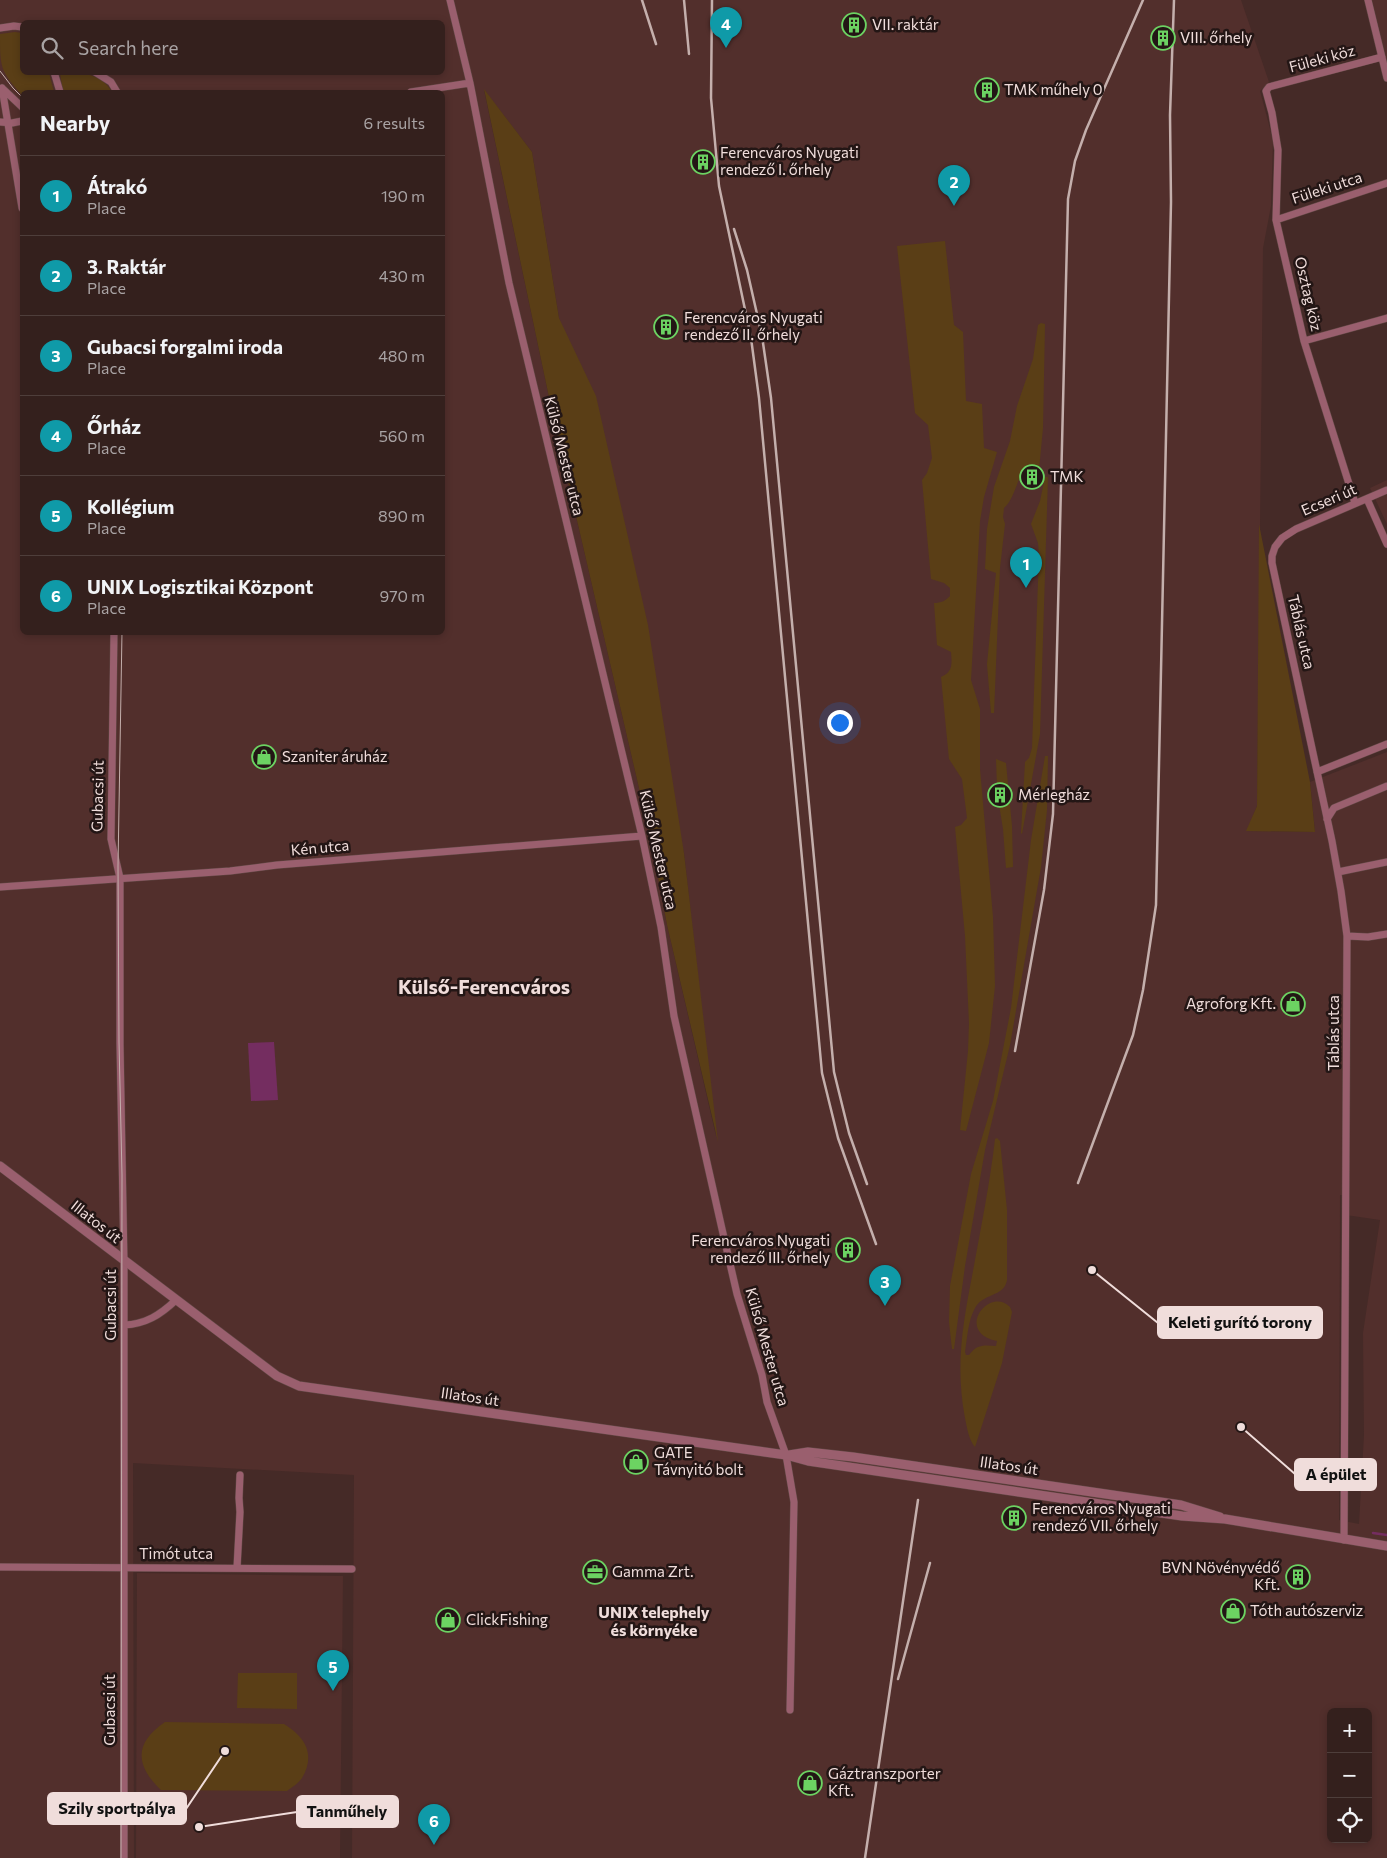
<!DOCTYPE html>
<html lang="en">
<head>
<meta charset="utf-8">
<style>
  body { margin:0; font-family:Commissioner,sans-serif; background:#3f2d2a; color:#f1f3f6 }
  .controls { position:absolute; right:15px; bottom:15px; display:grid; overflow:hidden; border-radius:8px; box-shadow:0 2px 8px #0003 }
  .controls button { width:45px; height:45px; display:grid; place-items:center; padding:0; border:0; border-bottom:1px solid #4e3e3b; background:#34201d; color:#f1f3f6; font:25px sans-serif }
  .you { position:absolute; left:839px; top:722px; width:18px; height:18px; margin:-12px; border:4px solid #fff; border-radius:50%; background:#1a73e8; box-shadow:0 0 0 8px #1a73e833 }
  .badge { display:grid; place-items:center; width:32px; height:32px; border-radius:50%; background:#db2777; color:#fff; font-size:16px; font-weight:700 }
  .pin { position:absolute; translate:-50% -41px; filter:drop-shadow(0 1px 2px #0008) }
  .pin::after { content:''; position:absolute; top:26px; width:18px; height:15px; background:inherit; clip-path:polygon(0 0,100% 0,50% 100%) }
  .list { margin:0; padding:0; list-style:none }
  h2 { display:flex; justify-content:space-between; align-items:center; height:65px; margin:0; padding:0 20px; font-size:21px }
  h2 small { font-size:16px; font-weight:400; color:#a9a3a4 }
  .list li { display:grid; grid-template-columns:32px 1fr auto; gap:15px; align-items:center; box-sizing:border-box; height:80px; padding:0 20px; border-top:1px solid #4e3e3b }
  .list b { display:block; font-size:19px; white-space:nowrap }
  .list p { margin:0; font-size:16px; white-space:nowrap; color:#a9a3a4 }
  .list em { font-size:16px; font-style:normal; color:#a9a3a4 }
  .icon { flex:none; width:28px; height:28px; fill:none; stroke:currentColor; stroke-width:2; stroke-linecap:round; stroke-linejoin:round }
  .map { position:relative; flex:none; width:1387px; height:1858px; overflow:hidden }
  .search { position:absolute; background:#34201d; box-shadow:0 2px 8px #0003; left:20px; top:20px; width:425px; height:55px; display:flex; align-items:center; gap:12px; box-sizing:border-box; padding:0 18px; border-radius:8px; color:#a9a3a4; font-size:19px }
  .panel { position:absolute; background:#34201d; box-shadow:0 2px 8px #0003; left:20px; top:90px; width:425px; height:545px; border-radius:8px }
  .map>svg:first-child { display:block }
</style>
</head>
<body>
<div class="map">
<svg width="1387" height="1858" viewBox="0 0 1387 1858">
  <rect width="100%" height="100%" fill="#452a27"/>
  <!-- built -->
  <path fill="#522f2c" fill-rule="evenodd" d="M0 0H1241L1269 82 1260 91 1273 140 1271 206 1263 248 1257 806 1247 831 1315 832 1310 782 1387 752V1858H352L354 1475 133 1463 134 1858H0ZM22 22H442V72H22ZM484 90 532 152 559 318 684 853 716 1136 667 925 651 840 554 421ZM22 92H442V632H22ZM1340 1195H1346V1215L1380 1220 1363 1333 1364 1435 1359 1524 1339 1520ZM1331 1712H1368V1839H1331Z
    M1372 0H1387V62Z
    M1387 480V524L1370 488Z
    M137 1573 343 1576 340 1858H136Z"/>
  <!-- green -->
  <path fill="#5a3e16" d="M15 32 22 33V72L49 73 54 92H22V95C0 71 0 67 0 34Z
    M60 73C81 73 100 72 112 92H63Z
    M484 89 532 152 559 318 596 396 648 625 684 853 718 1142 667 925 651 840 554 421Z
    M945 241 954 325 963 332 966 401 982 404 984 448 997 452 984 497 980 521 971 680 980 709V769L993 917 995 986 989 1043 966 1131 960 1130 968 1051 969 1023 965 936 955 827 961 825 967 818 962 779 949 759 941 677C953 672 952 664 951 652L937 645 934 603C941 603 945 601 950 596V588L944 583 931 579 922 480 927 473 932 458 928 425 915 413 897 246Z
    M1041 323 1045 324 1043 428 1039 470 1026 467C1016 480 1015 498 1004 508L1003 517 1005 524 1000 568 994 713H991L987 664 996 573 985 569 987 529 994 487 1010 441 1017 406 1033 359 1038 325Z
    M1045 477H1048L1040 734 1022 834 1021 833 1025 762 1029 758 1032 748 1039 554 1038 543 1031 524 1040 501Z
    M1259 524 1310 782 1315 832 1246 831 1257 806Z
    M1045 756H1048L1047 810 1041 867 1010 1045 985 1150 965 1266 954 1349H952L949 1322 950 1286 971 1174 993 1101 1011 1008 1031 840Z
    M996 759 1006 763 1012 826 1013 867 1006 868 1003 829 998 798H1006V791H999L997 787Z
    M997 1138 1000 1141 1007 1210V1280C1004 1298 982 1292 974 1310 968 1322 967 1339 965 1352L966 1355H969C977 1344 984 1345 996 1346L997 1341C954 1332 989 1286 1010 1307L1012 1312 1002 1363 975 1447C969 1440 967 1428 965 1418 955 1365 963 1323 973 1271 981 1227 990 1183 995 1139Z
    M238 1673H297V1709L237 1708Z
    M165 1722 284 1724C305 1737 316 1754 302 1778 299 1783 292 1787 287 1791L161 1790C135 1765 134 1743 165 1722Z"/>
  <!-- water -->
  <path fill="#742d60" d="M274 1042 278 1100 251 1101 248 1043Z"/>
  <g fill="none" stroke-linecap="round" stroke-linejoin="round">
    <!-- stream -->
    <path stroke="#742d60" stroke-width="2.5" d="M1373 1533 1387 1535"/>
    <!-- minor casing -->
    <g stroke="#604744" stroke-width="8">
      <path id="minor" d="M450 0 470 83 509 283 642 836 661 927 674 1016 722 1229 737 1294 762 1375 767 1402 786 1455 794 1502 790 1710
        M1368 0 1387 78
        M0 28 14 26 22 27
        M54 72 60 92
        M95 72 111 82 117 92
        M2 88 22 208
        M2 88 22 107
        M411 92 470 83
        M0 122 12 123 22 121
        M1276 220 1387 183
        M1304 341 1387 318
        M1367 499 1387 544
        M1355 503 1304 341 1276 220 1278 150 1272 113 1266 91 1269 87 1382 57
        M114 632 111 839 120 878V1044L124 1261V1858
        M1317 772 1387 744
        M1327 819 1334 808 1387 786
        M1338 872 1387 862
        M0 887 230 871 277 865 642 836
        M1347 936 1368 937 1387 934
        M124 1325C146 1324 160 1315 176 1300
        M1344 1540 1347 936 1341 891 1332 841 1272 563V556L1275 547 1282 538 1296 529 1387 490
        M0 1567 352 1569
        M237 1568 240 1512 239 1498 240 1475"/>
    </g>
    <!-- tertiary casing -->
    <g stroke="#604744" stroke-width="10">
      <path id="tertiary" d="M0 1166 277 1376 299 1386 786 1455 808 1461 1182 1516 1225 1519 1387 1546
        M789 1455 808 1452 853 1457 1181 1505 1220 1517"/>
    </g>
    <!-- minor -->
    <use href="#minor" stroke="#9a5f6e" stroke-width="7"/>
    <!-- tertiary -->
    <use href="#tertiary" stroke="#9a5f6e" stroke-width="9"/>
    <!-- tram -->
    <path stroke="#c4afac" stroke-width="1" d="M0 71 13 88 22 97
      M121 1858 122 1175 119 1042 118 866 122 632"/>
    <!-- rail -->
    <path stroke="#c4afac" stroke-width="2.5" d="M642 0 656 44
      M684 0 689 54
      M712 0 711 98 719 186 751 338 759 398 822 1073 838 1138 876 1244
      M734 229 747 270 762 336 771 398 834 1072 849 1133 867 1184
      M1015 1051 1044 890 1053 814 1068 199 1075 161 1086 130 1143 0
      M1078 1183 1133 1035 1143 990 1156 905 1171 202 1170 115 1174 0
      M898 1679 930 1563
      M865 1858 918 1500"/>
  </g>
  <!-- icons -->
  <defs>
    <g id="building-ring" transform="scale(1.25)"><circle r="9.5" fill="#231615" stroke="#6cd362" stroke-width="1.5"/><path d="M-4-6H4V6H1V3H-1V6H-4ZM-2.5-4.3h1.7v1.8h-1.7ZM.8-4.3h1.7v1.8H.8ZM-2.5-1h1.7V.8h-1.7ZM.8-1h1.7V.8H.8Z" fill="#6cd362"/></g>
    <g id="shop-ring" transform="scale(1.25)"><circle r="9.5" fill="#231615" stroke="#6cd362" stroke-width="1.5"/><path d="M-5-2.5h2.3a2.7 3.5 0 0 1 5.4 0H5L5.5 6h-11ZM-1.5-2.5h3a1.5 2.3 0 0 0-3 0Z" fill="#6cd362"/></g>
    <g id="office-ring" transform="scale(1.25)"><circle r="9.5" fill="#231615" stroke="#6cd362" stroke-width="1.5"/><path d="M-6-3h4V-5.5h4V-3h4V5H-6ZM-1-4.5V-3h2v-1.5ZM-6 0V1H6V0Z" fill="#6cd362"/></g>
  </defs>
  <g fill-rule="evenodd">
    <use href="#building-ring" x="854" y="25"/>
    <use href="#building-ring" x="1163" y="38"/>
    <use href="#building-ring" x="987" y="90"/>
    <use href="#building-ring" x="703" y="162"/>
    <use href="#building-ring" x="666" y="327"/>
    <use href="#building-ring" x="1032" y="477"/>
    <use href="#shop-ring" x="264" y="757"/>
    <use href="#building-ring" x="1000" y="795"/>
    <use href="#shop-ring" x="1293" y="1004"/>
    <use href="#building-ring" x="848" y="1250"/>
    <use href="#shop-ring" x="636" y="1462"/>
    <use href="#building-ring" x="1014" y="1518"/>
    <use href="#office-ring" x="595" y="1572"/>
    <use href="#building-ring" x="1298" y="1577"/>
    <use href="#shop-ring" x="1233" y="1611"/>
    <use href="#shop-ring" x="448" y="1620"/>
    <use href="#shop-ring" x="810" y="1783"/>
  </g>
  <g text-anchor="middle" stroke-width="5" stroke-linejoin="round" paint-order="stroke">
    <!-- poi labels -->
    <g font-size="15" fill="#f0dddb" stroke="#231615" text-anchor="start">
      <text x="872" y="30">VII. raktár</text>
      <text x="1180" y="43">VIII. őrhely</text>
      <text x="1004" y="95">TMK műhely 0</text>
      <text x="720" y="158">Ferencváros Nyugati<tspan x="720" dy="17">rendező I. őrhely</tspan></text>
      <text x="684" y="323">Ferencváros Nyugati<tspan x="684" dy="17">rendező II. őrhely</tspan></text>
      <text x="1050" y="482">TMK</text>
      <text x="282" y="762">Szaniter áruház</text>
      <text x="1018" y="800">Mérlegház</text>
      <text x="1276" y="1009" text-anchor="end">Agroforg Kft.</text>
      <text x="830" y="1246" text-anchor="end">Ferencváros Nyugati<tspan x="830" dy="17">rendező III. őrhely</tspan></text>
      <text x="654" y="1458">GATE<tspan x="654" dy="17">Távnyitó bolt</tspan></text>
      <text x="1032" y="1514">Ferencváros Nyugati<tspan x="1032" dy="17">rendező VII. őrhely</tspan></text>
      <text x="1280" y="1573" text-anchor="end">BVN Növényvédő<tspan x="1280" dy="17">Kft.</tspan></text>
      <text x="612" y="1577">Gamma Zrt.</text>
      <text x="1250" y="1616">Tóth autószerviz</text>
      <text x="466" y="1625">ClickFishing</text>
      <text x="828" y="1779">Gáztranszporter<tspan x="828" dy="17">Kft.</tspan></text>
    </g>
    <!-- street labels -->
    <g font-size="15" fill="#f0dddb" stroke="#231615">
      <text transform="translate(1322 59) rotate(-15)" y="5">Füleki köz</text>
      <text transform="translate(1327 188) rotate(-18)" y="5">Füleki utca</text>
      <text transform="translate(1308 294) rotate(77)" y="5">Osztag köz</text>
      <text transform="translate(564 456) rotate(76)" y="5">Külső Mester utca</text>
      <text transform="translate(1329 500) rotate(-23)" y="5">Ecseri út</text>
      <text transform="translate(1301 632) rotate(77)" y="5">Táblás utca</text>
      <text transform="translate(98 796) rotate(-89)" y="5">Gubacsi út</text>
      <text transform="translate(320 848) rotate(-5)" y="5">Kén utca</text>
      <text transform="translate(658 850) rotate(77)" y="5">Külső Mester utca</text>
      <text transform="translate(1334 1033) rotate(-90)" y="5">Táblás utca</text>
      <text transform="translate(96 1222) rotate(38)" y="5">Illatos út</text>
      <text transform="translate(111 1305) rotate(-90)" y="5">Gubacsi út</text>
      <text transform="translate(767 1347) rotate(74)" y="5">Külső Mester utca</text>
      <text transform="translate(470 1397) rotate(8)" y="5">Illatos út</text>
      <text transform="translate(1009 1466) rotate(8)" y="5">Illatos út</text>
      <text x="176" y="1559">Timót utca</text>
      <text transform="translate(110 1710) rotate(-90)" y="5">Gubacsi út</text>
    </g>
    <!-- neighbourhood labels -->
    <g font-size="16" font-weight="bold" fill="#f0dddb" stroke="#231615">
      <text x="654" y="1618">UNIX telephely<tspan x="654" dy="18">és környéke</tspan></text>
    </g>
    <!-- district labels -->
    <g font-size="20" font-weight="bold" fill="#f0dddb" stroke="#231615">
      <text x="484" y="994">Külső-Ferencváros</text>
    </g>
  </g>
  <!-- callouts -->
  <path fill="none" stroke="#f0dddb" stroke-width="2" d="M1092 1270L1158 1323M1241 1427L1295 1474M225 1751L186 1809M199 1827L297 1812"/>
  <g fill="#f0dddb" stroke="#231615" stroke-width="2">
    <circle cx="1092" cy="1270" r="5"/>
    <circle cx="1241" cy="1427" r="5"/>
    <circle cx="225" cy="1751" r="5"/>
    <circle cx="199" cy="1827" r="5"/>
  </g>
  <g fill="#f0dddb" stroke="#f0dddb" stroke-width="2">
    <rect x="1158" y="1307" width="164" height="31" rx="5"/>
    <rect x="1295" y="1459" width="81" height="31" rx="5"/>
    <rect x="48" y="1793" width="138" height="31" rx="5"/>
    <rect x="297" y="1796" width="101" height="31" rx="5"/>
  </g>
  <g font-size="16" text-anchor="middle" font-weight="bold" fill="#111">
    <text x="1240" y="1328">Keleti gurító torony</text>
    <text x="1336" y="1480">A épület</text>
    <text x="117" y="1814">Szily sportpálya</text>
    <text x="347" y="1817">Tanműhely</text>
  </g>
</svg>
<div class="controls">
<button>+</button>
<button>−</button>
<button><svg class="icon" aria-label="locate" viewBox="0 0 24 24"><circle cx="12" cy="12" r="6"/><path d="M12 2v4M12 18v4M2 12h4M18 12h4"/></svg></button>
</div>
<div class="you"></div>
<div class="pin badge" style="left:1026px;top:588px;background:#0f9aa8">1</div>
<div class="pin badge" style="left:954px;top:206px;background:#0f9aa8">2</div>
<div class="pin badge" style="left:885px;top:1306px;background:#0f9aa8">3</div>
<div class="pin badge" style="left:726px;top:48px;background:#0f9aa8">4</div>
<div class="pin badge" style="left:333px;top:1691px;background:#0f9aa8">5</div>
<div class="pin badge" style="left:434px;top:1845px;background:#0f9aa8">6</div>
<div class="search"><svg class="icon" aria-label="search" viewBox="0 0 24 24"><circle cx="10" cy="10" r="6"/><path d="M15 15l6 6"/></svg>Search here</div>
<section class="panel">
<h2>Nearby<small>6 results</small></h2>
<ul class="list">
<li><span class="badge" style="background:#0f9aa8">1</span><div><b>Átrakó</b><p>Place</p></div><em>190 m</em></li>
<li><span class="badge" style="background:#0f9aa8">2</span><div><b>3. Raktár</b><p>Place</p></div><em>430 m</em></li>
<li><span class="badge" style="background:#0f9aa8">3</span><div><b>Gubacsi forgalmi iroda</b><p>Place</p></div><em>480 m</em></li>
<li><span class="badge" style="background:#0f9aa8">4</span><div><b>Őrház</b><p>Place</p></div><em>560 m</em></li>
<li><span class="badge" style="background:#0f9aa8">5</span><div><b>Kollégium</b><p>Place</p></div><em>890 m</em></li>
<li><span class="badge" style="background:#0f9aa8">6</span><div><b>UNIX Logisztikai Központ</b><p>Place</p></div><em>970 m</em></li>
</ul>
</section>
</div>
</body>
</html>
